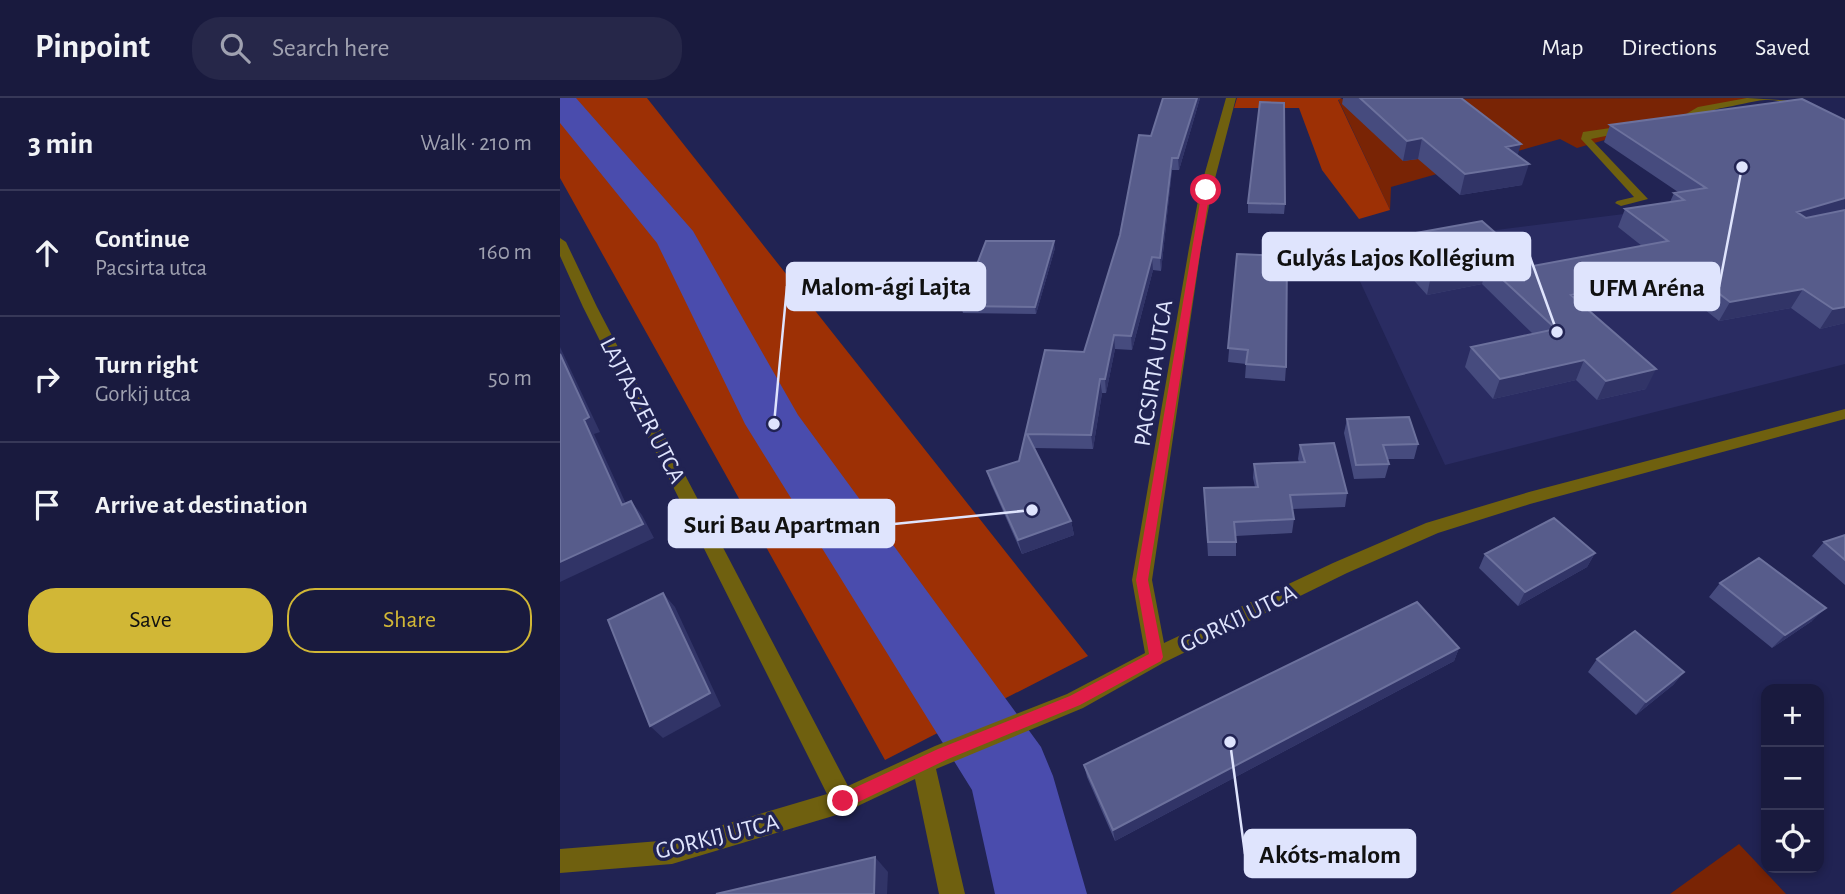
<!DOCTYPE html>
<html lang="en">
<head>
<meta charset="utf-8">
<style>
  body { margin:0; font-family:"Alegreya Sans",sans-serif; background:#262749; color:#f1f3f6 }
  .controls { position:absolute; right:21px; bottom:21px; display:grid; overflow:hidden; border-radius:14px; box-shadow:0 4px 10px #0003 }
  .controls button { width:63px; height:63px; display:grid; place-items:center; padding:0; border:0; border-bottom:2px solid #373858; background:#191a3e; color:#f1f3f6; font:35px sans-serif }
  .stop { position:absolute; width:21px; height:21px; margin:-16px; border:5px solid #e11d48; border-radius:50%; background:#fff }
  .stop.end { background:#e11d48; border-color:#fff; box-shadow:0 2px 7px #0008 }
  .list { margin:0; padding:0; list-style:none }
  h2 { display:flex; justify-content:space-between; align-items:center; height:91px; margin:0; padding:0 28px; font-size:30px }
  h2 small { font-size:23px; font-weight:400; color:#9fa1b0 }
  .list li { display:grid; grid-template-columns:46px 1fr auto; gap:21px; align-items:center; box-sizing:border-box; height:126px; padding:0 28px; border-top:2px solid #373858 }
  .list b { display:block; font-size:26px; white-space:nowrap }
  .list p { margin:0; font-size:23px; white-space:nowrap; color:#9fa1b0 }
  .list em { font-size:23px; font-style:normal; color:#9fa1b0 }
  .actions { display:flex; gap:14px; padding:21px 28px }
  .actions a { flex:1; padding:16px 0; border:2px solid #d1b736; border-radius:28px; text-align:center; font-size:24px; color:#d1b736 }
  .actions .main { background:#d1b736; color:#111 }
  .icon { flex:none; width:38px; height:38px; fill:none; stroke:currentColor; stroke-width:2; stroke-linecap:round; stroke-linejoin:round }
  .map { position:relative; flex:none; width:1285px; height:796px; overflow:hidden }
  header { display:flex; align-items:center; gap:42px; box-sizing:border-box; height:98px; padding:0 35px; background:#191a3e; border-bottom:2px solid #373858 }
  header strong { font-size:33px }
  nav { display:flex; gap:38px; margin-inline-start:auto; font-size:24px }
  .search { width:490px; height:63px; background:#262749; display:flex; align-items:center; gap:18px; box-sizing:border-box; padding:0 24px; border-radius:28px; color:#9fa1b0; font-size:26px }
  main { display:flex }
  aside { flex:1; background:#191a3e }
  .map>svg:first-child { display:block }
</style>
</head>
<body>
<header>
<strong>Pinpoint</strong>
<div class="search"><svg class="icon" aria-label="search" viewBox="0 0 24 24"><circle cx="10" cy="10" r="6"/><path d="M15 15l6 6"/></svg>Search here</div>
<nav><a>Map</a><a>Directions</a><a>Saved</a></nav>
</header>
<main>
<aside>
<h2>3 min<small>Walk · 210 m</small></h2>
<ul class="list">
<li><svg class="icon" aria-label="ahead" viewBox="0 0 24 24"><path d="M12 20V5M6 11l6-6 6 6"/></svg><div><b>Continue</b><p>Pacsirta utca</p></div><em>160 m</em></li>
<li><svg class="icon" aria-label="right" viewBox="0 0 24 24"><path d="M7 20v-9h11M14 6l5 5-5 5"/></svg><div><b>Turn right</b><p>Gorkij utca</p></div><em>50 m</em></li>
<li><svg class="icon" aria-label="arrive" viewBox="0 0 24 24"><path d="M6 21V4h12l-3 4 3 4H6"/></svg><div><b>Arrive at destination</b></div></li>
</ul>
<div class="actions"><a class="main">Save</a><a>Share</a></div>
</aside>
<div class="map">
<svg width="1285" height="796" viewBox="0 0 1285 796">
  <rect width="100%" height="100%" fill="#212353"/>
  <!-- built -->
  <path fill="#2a2c62" d="M1168 103 1285 131V266L885 367 785 151Z"/>
  <!-- green -->
  <path fill="#792405" d="M1190 0 1017 50 1000 41 831 89 830 112 778 1Z
    M1179 746 1226 796H1110Z"/>
  <!-- forest -->
  <path fill="#9d3005" d="M0 0H87L528 558 325 662 0 80Z
    M677 0H782L778 2 830 112 799 121 762 72 739 10H674Z"/>
  <g fill="none" stroke-linecap="round" stroke-linejoin="round">
    <!-- river -->
    <path fill="#4a4cad" fill-rule="evenodd" d="M0 0H16L133 133 238 317 481 649 493 678 527 796H435L412 692 185 326 97 145 0 25Z"/>
    <!-- lane -->
    <path fill="#6f600f" fill-rule="evenodd" d="M1187 0 1236 3 1285 25V32C1259 24 1232 0 1205 2 1191 3 1176 8 1162 10 1145 13 1119 31 1107 23L1121 19 1138 9Z
      M1071 27 1075 28V32L1031 41 1088 101 1061 108 1055 105 1057 103 1074 99 1021 41 1023 34Z"/>
    <!-- street -->
    <path fill="#6f600f" fill-rule="evenodd" d="M666 0H676L652 92 641 150 592 482 604 545 773 465 866 425 969 394 1285 311V321L970 406 878 435 787 475 603 565 523 610 376 671 405 796H379L355 681 283 715 112 766 0 775V751L112 742 267 696 23 209 0 158V140L6 144 37 209 288 688 375 648 507 596 585 555 572 482 629 150 640 92Z"/>
  </g>
  <!-- wall -->
  <path fill="#464b7e" d="M603 0H640L619 72H612L601 173 593 172 572 252 555 251 546 295H542L533 351 474 350 511 423 514 437 462 456 431 386 427 373 459 363 485 252 524 254 591 38Z
    M783 0H901L958 58 962 87 900 97 858 61 843 63 782 6Z
    M1285 22V225L1260 231 1231 210 1159 223 1120 192 1028 211 1086 291 1037 302 1016 282 933 301 905 269 911 249 973 236 922 186 867 197 831 157 834 139 973 168 1082 148 1058 129 1065 111 1110 104 1114 95 1118 94 1044 44 1050 27Z
    M688 105 725 106 724 116 688 115Z
    M495 150 476 216 403 215 401 208Z
    M677 156 726 269 725 283 685 280 686 266 668 264Z
    M787 321 858 346 854 361H827L829 366 825 380 794 381 784 335Z
    M740 347 787 395 785 409 732 411 734 421 732 435 676 438V458H648L644 390 695 389 693 380 694 366 739 364 738 361Z
    M1285 437V487L1252 458 1264 444Z
    M1035 455 1027 469 958 508 919 470 925 456Z
    M1160 485 1252 523 1212 550 1149 499Z
    M899 550 894 563 555 743 527 679 524 667Z
    M1037 561 1124 574 1113 587 1076 617 1028 574Z"/>
  <!-- shaded-wall -->
  <path fill="#313467" d="M637 0H640L619 72 618 60Z
    M862 40 858 61 843 63 847 43Z
    M961 46 955 66 946 49Z
    M612 60V72L601 173 600 160Z
    M969 66 962 87 900 97 905 76Z
    M1285 100V114L1226 133 1237 114Z
    M494 143 495 150 476 216 475 209Z
    M592 159 593 172 572 252 571 238Z
    M927 167 922 186 867 197 871 178Z
    M1130 173 1120 192 1004 216 1011 197Z
    M1243 191 1231 210 1159 223 1170 204Z
    M1285 209V225L1260 231 1273 211Z
    M554 237 555 251 546 295 545 281Z
    M0 249 40 334 34 336 73 421 62 407 24 322 0 256Z
    M1024 262 1016 282 933 301 940 281Z
    M1096 271 1086 291 1037 302 1046 283Z
    M540 281 542 295 533 351 531 337Z
    M71 403 82 417 94 440 0 484V464Z
    M511 423 514 437 462 456 458 442Z
    M1035 455 1027 469 958 508 965 494Z
    M103 495 115 509 161 608 103 640 90 628Z
    M1266 510 1252 523 1212 550 1225 537Z
    M899 550 894 563 555 743 553 732Z
    M1124 574 1113 587 1076 617 1086 604Z
    M315 759 328 774 327 796H314Z"/>
  <!-- building -->
  <path fill="#575c8b" stroke="#6c719d" stroke-width="2" d="M603 0H637L618 60H612L600 160 592 159 571 238 554 237 545 281H540L531 337 467 336 511 423 458 442 427 373 459 363 485 252 524 254 560 137 579 37 591 38Z
    M800 0H901L961 46 946 49 969 66 905 76 862 40 847 43Z
    M1242 1 1285 22V100L1237 114 1246 120 1285 112V209L1273 211 1243 191 1170 204 1130 173 1011 197 1096 271 1046 283 1024 262 940 281 911 249 996 231 927 167 871 178 834 139 922 123 973 168 1108 143 1065 111 1124 102 1114 95 1146 90 1050 27Z
    M700 4 724 5 725 106 688 105Z
    M426 143H494L475 209 401 208Z
    M677 156 727 158 726 269 686 266 688 252 668 250Z
    M0 256 29 319 24 322 62 407 71 403 83 426 0 464Z
    M849 319 858 346 823 347 829 366 796 367 787 321Z
    M774 345 787 395 730 397 734 421 674 424 676 444H648L644 390 698 389 694 366 745 364 740 347Z
    M994 420 1035 455 965 494 925 456Z
    M1285 437V462L1264 444Z
    M1199 460 1266 510 1225 537 1160 485Z
    M103 495 150 595 90 628 48 522Z
    M857 504 899 550 553 732 524 667Z
    M1075 533 1124 574 1086 604 1037 561Z
    M315 759 314 796H156Z"/>
  <!-- route -->
  <path fill="#e11d48" d="M646 90 650 92 588 482 603 559 601 563 520 607 388 661 288 709H277V698L378 651 510 598 589 556 576 482 642 92Z"/>
  <g text-anchor="middle" stroke-width="7" stroke-linejoin="round" paint-order="stroke">
    <!-- street labels -->
    <g font-size="24" fill="#dfe4fd" stroke="#212353">
      <text transform="translate(593 275) rotate(-81)" y="8">PACSIRTA UTCA</text>
      <text transform="translate(83 312) rotate(63)" y="8">LAJTASZER UTCA</text>
      <text transform="translate(678 520) rotate(-26)" y="8">GORKIJ UTCA</text>
      <text transform="translate(157 738) rotate(-14)" y="8">GORKIJ UTCA</text>
    </g>
  </g>
  <!-- callouts -->
  <path fill="none" stroke="#dfe4fd" stroke-width="2.5" d="M997 234L970 159M214 326L227 188M1182 69L1159 189M472 412L334 426M670 644L685 756"/>
  <g fill="#dfe4fd" stroke="#212353" stroke-width="2.5">
    <circle cx="997" cy="234" r="7"/>
    <circle cx="214" cy="326" r="7"/>
    <circle cx="1182" cy="69" r="7"/>
    <circle cx="472" cy="412" r="7"/>
    <circle cx="670" cy="644" r="7"/>
  </g>
  <g fill="#dfe4fd" stroke="#dfe4fd" stroke-width="2.5">
    <rect x="703" y="135" width="267" height="47" rx="7"/>
    <rect x="227" y="165" width="198" height="47" rx="7"/>
    <rect x="1015" y="165" width="144" height="47" rx="7"/>
    <rect x="109" y="402" width="225" height="47" rx="7"/>
    <rect x="685" y="732" width="170" height="47" rx="7"/>
  </g>
  <g font-size="26" text-anchor="middle" font-weight="bold" fill="#111">
    <text x="836" y="168">Gulyás Lajos Kollégium</text>
    <text x="326" y="197">Malom-ági Lajta</text>
    <text x="1087" y="198">UFM Aréna</text>
    <text x="222" y="435">Suri Bau Apartman</text>
    <text x="770" y="765">Akóts-malom</text>
  </g>
</svg>
<div class="controls">
<button>+</button>
<button>−</button>
<button><svg class="icon" aria-label="locate" viewBox="0 0 24 24"><circle cx="12" cy="12" r="6"/><path d="M12 2v4M12 18v4M2 12h4M18 12h4"/></svg></button>
</div>
<div class="stop" style="left:646px;top:92px"></div>
<div class="stop end" style="left:283px;top:703px"></div>
</div>
</main>
</body>
</html>
